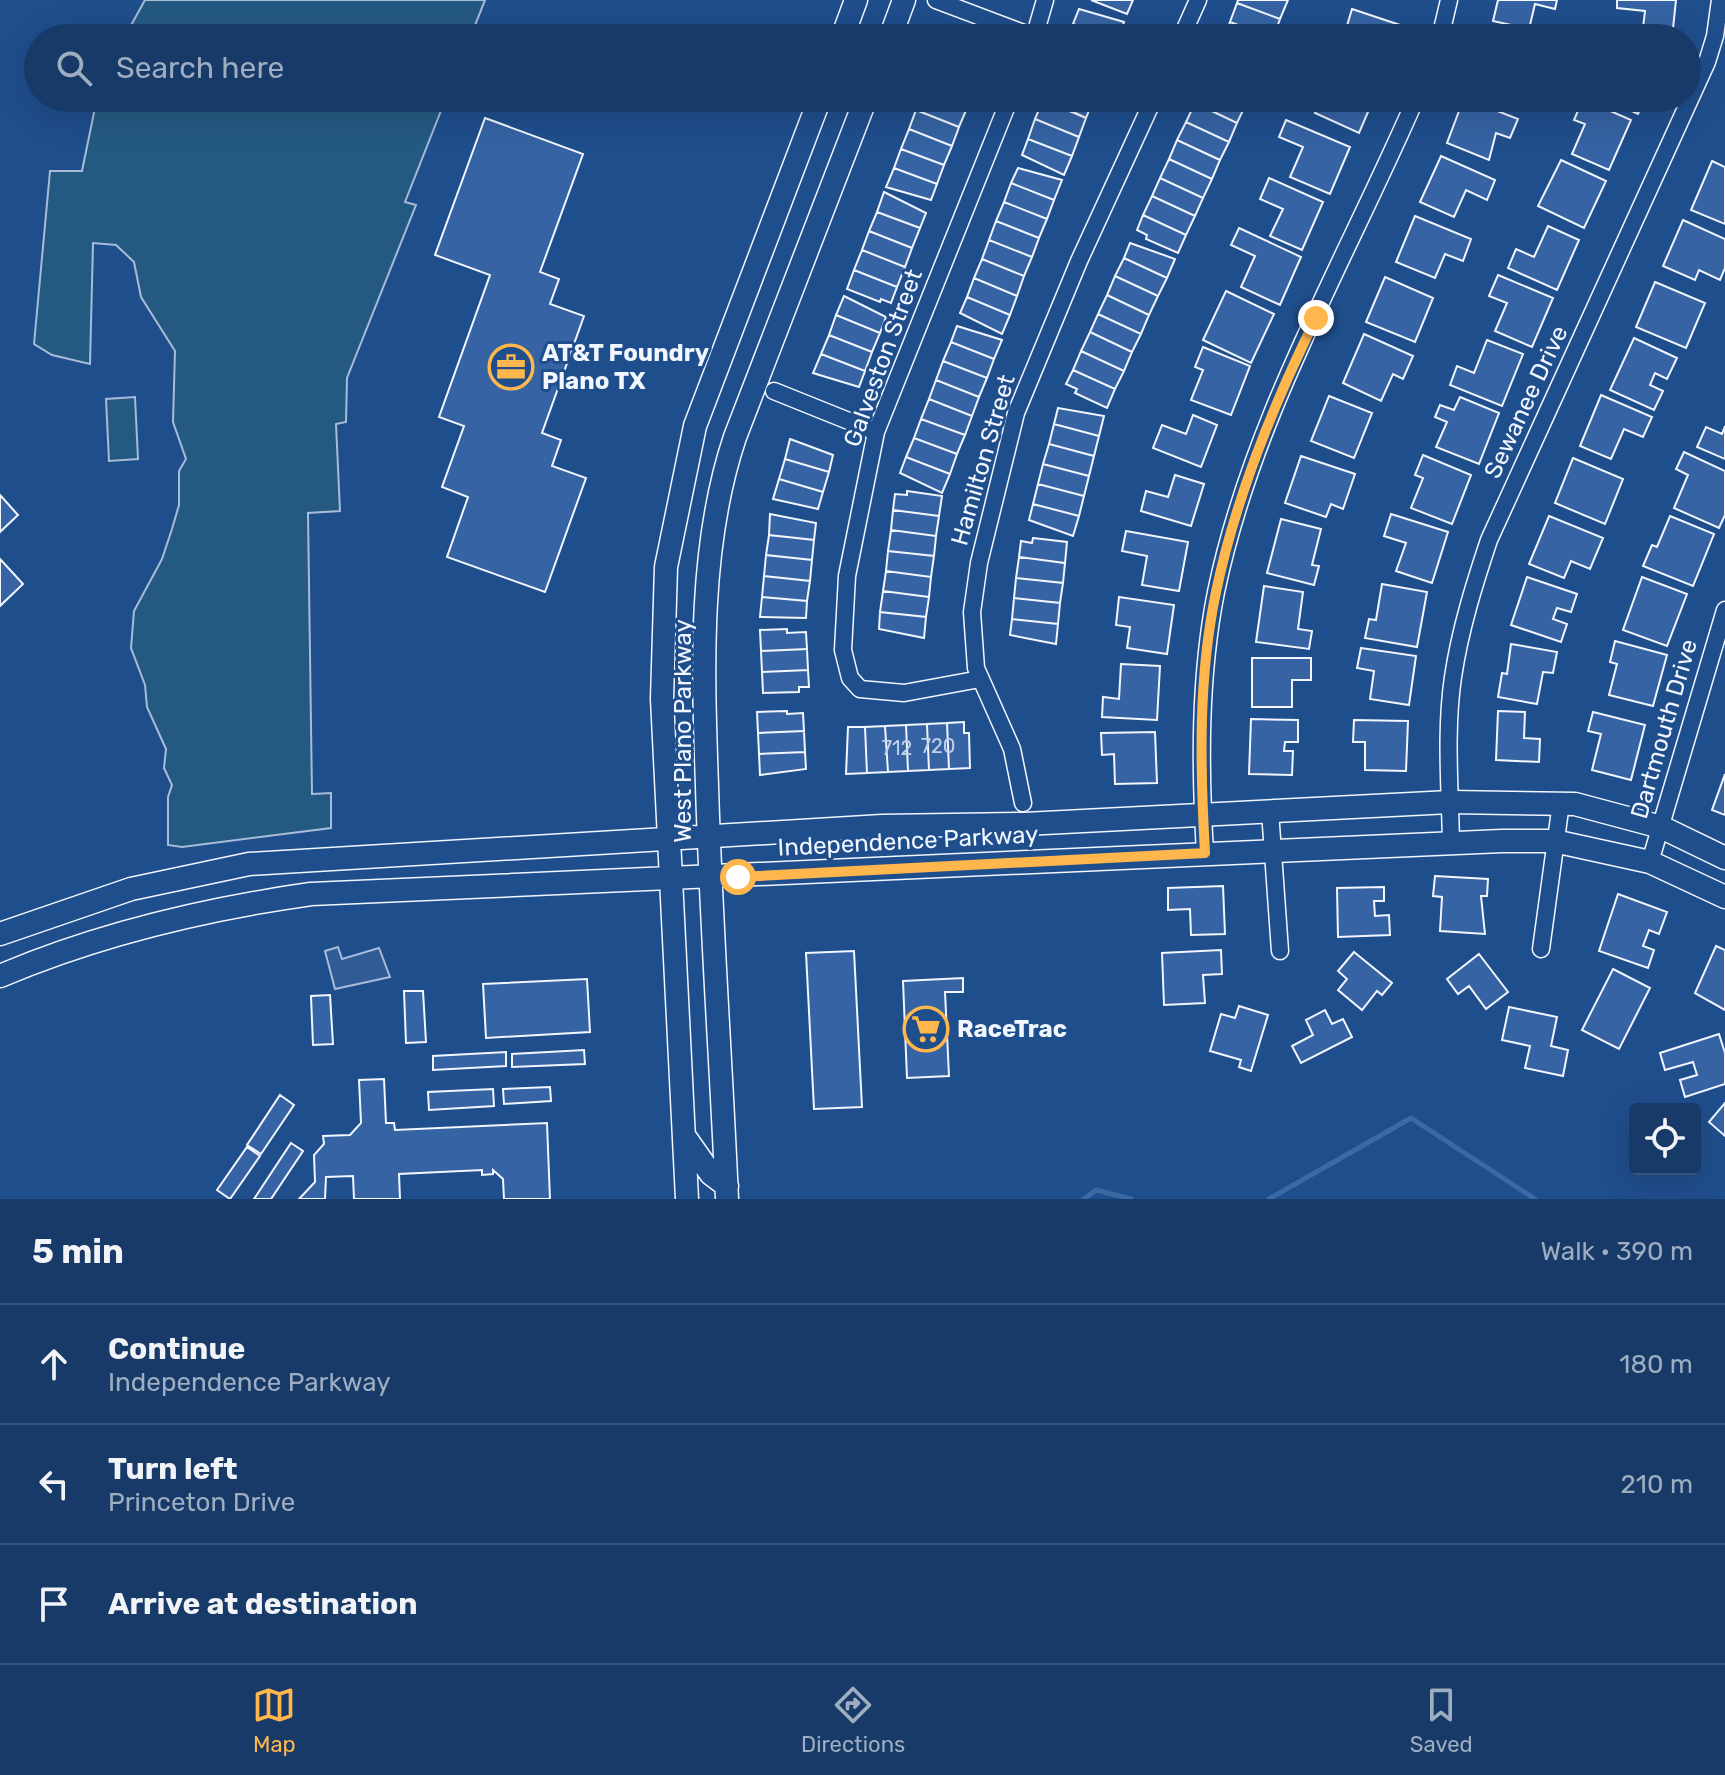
<!DOCTYPE html>
<html lang="en">
<head>
<meta charset="utf-8">
<style>
  body { margin:0; font-family:Rubik,sans-serif; background:#20416f; color:#f1f3f6 }
  .controls { position:absolute; right:24px; bottom:24px; display:grid; overflow:hidden; border-radius:8px; box-shadow:0 8px 32px #0002 }
  .controls button { width:72px; height:72px; display:grid; place-items:center; padding:0; border:0; border-bottom:2px solid #36547d; background:#173a69; color:#f1f3f6; font:40px sans-serif }
  .stop { position:absolute; width:24px; height:24px; margin:-18px; border:6px solid #ffb74d; border-radius:50%; background:#fff }
  .stop.end { background:#ffb74d; border-color:#fff; box-shadow:0 2px 8px #0008 }
  .list { margin:0; padding:0; list-style:none }
  h2 { display:flex; justify-content:space-between; align-items:center; height:104px; margin:0; padding:0 32px; font-size:34px }
  h2 small { font-size:26px; font-weight:400; color:#9eadc0 }
  .list li { display:grid; grid-template-columns:52px 1fr auto; gap:24px; align-items:center; box-sizing:border-box; height:120px; padding:0 32px; border-top:2px solid #36547d }
  .list b { display:block; font-size:30px; white-space:nowrap }
  .list p { margin:0; font-size:26px; white-space:nowrap; color:#9eadc0 }
  .list em { font-size:26px; font-style:normal; color:#9eadc0 }
  .icon { flex:none; width:44px; height:44px; fill:none; stroke:currentColor; stroke-width:2; stroke-linecap:round; stroke-linejoin:round }
  .map { position:relative; flex:none; width:1725px; height:1199px; overflow:hidden }
  .search { position:absolute; background:#173a69; box-shadow:0 8px 32px #0002; left:24px; right:24px; top:24px; height:88px; display:flex; align-items:center; gap:20px; box-sizing:border-box; padding:0 28px; border-radius:44px; color:#9eadc0; font-size:30px }
  .sheet { height:464px; background:#173a69 }
  nav { display:flex; justify-content:space-around; align-items:center; box-sizing:border-box; height:112px; border-top:2px solid #36547d; background:#173a69; font-size:22px; color:#9eadc0 }
  nav a { display:grid; justify-items:center; gap:4px }
  nav .on { color:#ffb74d }
  .map>svg:first-child { display:block }
</style>
</head>
<body>
<div class="map">
<svg width="1725" height="1199" viewBox="0 0 1725 1199">
  <rect width="100%" height="100%" fill="#1f4e8c"/>
  <!-- green -->
  <path fill="#245a82" stroke="#a8bbd7" stroke-width="2" d="M145 0H485L470 38H124Z
    M97 98H446L405 202 416 205 347 378 346 422 336 424 340 511 308 513 312 794 331 793V828L182 847 168 845V797L172 785 164 768 166 749 147 707 145 685 131 648 134 611 162 559 172 529 179 505V471L186 459 173 422 175 351 141 297 134 262 116 245 93 243 90 364 52 355 34 344 50 171H82Z
    M135 397 138 459 109 461 106 399Z"/>
  <!-- parking -->
  <path fill="#305b95" stroke="#a8bbd7" stroke-width="2" d="M338 947 342 959 379 948 390 977 335 989 325 951Z"/>
  <g fill="none" stroke-linecap="round" stroke-linejoin="round">
    <!-- stream -->
    <path stroke="#3b69a3" stroke-width="5" d="M1084 1199 1096 1190 1131 1199
      M1269 1199 1411 1118 1535 1199"/>
  </g>
  <!-- building -->
  <path fill="#3563a3" stroke="#f2f6ff" stroke-width="2" d="M1091 0H1133L1127 14Z
    M1238 0H1288L1280 19 1237 3Z
    M1498 0H1557L1555 9 1535 4 1529 29 1493 21Z
    M1617 0H1676L1672 38 1642 36 1645 11 1617 8Z
    M1237 3 1280 19 1273 38 1230 22Z
    M1079 9 1124 22 1118 38 1073 24Z
    M1352 9 1400 25 1396 38H1353L1355 32 1346 29Z
    M1230 22 1272 38H1224Z
    M1073 24 1109 38H1067Z
    M921 98H941L967 108 959 127 916 110Z
    M1044 98H1094L1086 118Z
    M1197 98H1232L1246 104 1237 123 1195 103Z
    M1321 98H1374L1359 133 1315 113Z
    M1464 98 1518 119 1510 138 1496 133 1489 160 1447 143Z
    M1603 98H1645L1638 114Z
    M1583 99 1631 120 1609 170 1572 154 1585 124 1574 120Z
    M1043 100 1086 118 1079 137 1035 119Z
    M1195 103 1237 123 1229 142 1186 122Z
    M916 110 959 127 952 146 909 129Z
    M485 118 583 154 540 272 559 279 550 304 584 316 542 433 561 440 552 466 586 478 545 592 447 557 468 497 442 487 464 426 439 417 490 275 435 255Z
    M1035 119 1079 137 1072 156 1028 139Z
    M1286 120 1350 147 1330 194 1290 177 1303 147 1279 137Z
    M1186 122 1229 142 1220 160 1177 140Z
    M909 129 952 146 944 165 901 149Z
    M1028 139 1072 156 1064 175 1022 155Z
    M1177 140 1220 160 1212 179 1169 159Z
    M901 149 944 165 937 184 894 168Z
    M1441 156 1495 180 1487 200 1466 190 1454 217 1420 202Z
    M1169 159 1212 179 1203 198 1160 178Z
    M1561 160 1606 181 1584 228 1538 206Z
    M1712 161 1725 167V224L1691 210Z
    M894 168 937 184 931 200 886 187Z
    M1018 168 1062 180 1054 200 1011 183Z
    M1160 178 1203 198 1195 216 1152 196Z
    M1269 178 1323 202 1302 250 1270 236 1283 209 1260 199Z
    M1011 183 1054 200 1047 219 1004 202Z
    M884 192 926 213 920 228 877 212Z
    M1152 196 1195 216 1186 235 1143 215Z
    M1004 202 1047 219 1039 238 996 221Z
    M877 212 920 228 912 248 869 231Z
    M1143 215 1186 235 1178 253 1146 239 1147 235 1137 230Z
    M1415 216 1471 239 1463 261 1445 254 1435 278 1396 262Z
    M1683 220 1725 239V268L1720 280 1699 270 1695 280 1663 266Z
    M996 221 1039 238 1032 257 989 240Z
    M1548 226 1579 240 1557 290 1508 268 1516 249 1534 257Z
    M1239 228 1301 257 1280 305 1241 287 1255 256 1231 245Z
    M869 231 912 248 905 267 862 250Z
    M989 240 1032 257 1024 276 982 259Z
    M1130 243 1175 259 1167 278 1124 258Z
    M862 250 905 267 897 287 854 270Z
    M1124 258 1167 278 1158 296 1115 276Z
    M982 259 1024 276 1017 296 974 278Z
    M854 270 897 287 891 303 881 299 880 302 847 289Z
    M1498 275 1553 298 1532 347 1495 331 1507 303 1489 296Z
    M1115 276 1158 296 1149 315 1107 295Z
    M1385 277 1433 298 1415 342 1366 322Z
    M974 278 1017 296 1010 315 967 297Z
    M1655 282 1705 303 1686 348 1636 327Z
    M1226 291 1274 314 1251 363 1203 340Z
    M1107 295 1149 315 1141 334 1098 314Z
    M844 296 886 317 880 333 836 315Z
    M967 297 1010 315 1002 334 960 313Z
    M1098 314 1141 334 1132 352 1090 332Z
    M836 315 880 333 872 352 829 335Z
    M957 326 1002 340 994 359 951 342Z
    M1090 332 1132 352 1124 371 1081 351Z
    M1364 334 1413 356 1403 379 1393 374 1381 401 1343 383Z
    M829 335 872 352 865 371 821 354Z
    M1634 338 1677 358 1667 379 1655 373 1650 385 1663 391 1654 410 1610 390Z
    M1487 340 1523 354 1502 406 1450 385 1457 366 1474 373Z
    M951 342 994 359 987 378 943 361Z
    M1203 347 1250 366 1231 415 1191 400 1203 370 1195 367Z
    M1081 351 1124 371 1115 389 1073 370Z
    M821 354 865 371 859 387 813 373Z
    M943 361 987 378 979 397 936 380Z
    M1073 370 1115 389 1107 408 1075 393 1077 389 1066 384Z
    M936 380 979 397 972 416 929 399Z
    M1601 395 1652 417 1643 437 1624 429 1611 459 1580 446Z
    M1329 396 1372 413 1354 458 1311 441Z
    M1460 397 1499 413 1479 464 1436 447 1447 422 1435 417 1440 405 1454 410Z
    M929 399 972 416 965 435 921 419Z
    M1058 408 1104 416 1099 436 1054 424Z
    M1193 415 1217 425 1201 467 1153 448 1162 425 1186 434Z
    M921 419 965 435 957 454 914 438Z
    M1054 424 1099 436 1094 456 1049 444Z
    M1725 426V459L1697 447 1706 427 1722 434Z
    M914 438 957 454 950 474 906 457Z
    M790 439 833 455 829 472 785 459Z
    M1049 444 1094 456 1089 476 1043 464Z
    M1684 452 1725 471V515L1719 528 1674 508 1688 475 1676 469Z
    M1423 455 1471 475 1452 524 1411 508 1423 478 1415 475Z
    M1301 456 1355 474 1343 509 1331 504 1326 517 1285 503Z
    M906 457 950 474 942 493 900 473Z
    M1573 458 1623 479 1605 524 1555 503Z
    M785 459 829 472 823 492 779 479Z
    M1043 464 1089 476 1084 496 1038 484Z
    M1175 475 1204 484 1191 526 1141 511 1146 491 1168 497Z
    M779 479 823 492 818 509 773 499Z
    M1038 484 1084 496 1079 516 1033 504Z
    M907 491 942 496 939 516 893 510 895 494 907 495Z
    M0 495 18 515 0 532Z
    M1033 504 1079 516 1073 536 1029 520Z
    M893 510 939 516 936 536 891 530Z
    M770 514 816 523 814 540 769 535Z
    M1391 514 1448 532 1432 583 1396 571 1406 543 1384 536Z
    M1549 516 1603 538 1590 569 1571 561 1564 578 1529 564Z
    M1670 516 1714 534 1693 586 1643 566 1652 545 1657 547Z
    M1281 519 1321 529 1312 565 1319 566 1314 585 1267 573Z
    M891 530 936 536 934 556 888 551Z
    M1126 531 1188 542 1179 591 1142 585 1147 556 1122 551Z
    M769 535 814 540 812 560 766 555Z
    M1033 538 1067 542 1065 563 1019 557 1021 541 1032 543Z
    M888 551 934 556 931 577 886 571Z
    M766 555 812 560 810 581 764 576Z
    M1019 557 1065 563 1063 583 1016 578Z
    M0 559 23 584 0 606Z
    M886 571 931 577 929 597 883 591Z
    M764 576 810 581 807 601 762 597Z
    M1527 577 1577 594 1571 612 1557 608 1553 619 1567 624 1561 642 1511 625Z
    M1642 577 1687 594 1667 646 1623 630Z
    M1016 578 1063 583 1060 603 1014 598Z
    M1382 584 1427 592 1417 647 1365 638 1369 619 1376 620Z
    M1264 586 1303 592 1298 629 1312 631 1309 649 1256 642Z
    M883 591 929 597 926 617 880 612Z
    M762 597 807 601 806 618 760 617Z
    M1119 597 1174 605 1167 654 1127 648 1130 627 1116 625Z
    M1014 598 1060 603 1058 624 1012 619Z
    M880 612 926 617 924 638 879 629Z
    M1012 619 1058 624 1056 644 1010 635Z
    M787 629V633L806 632 807 649 761 651 760 630Z
    M1615 641 1667 655 1653 706 1609 695 1617 664 1610 662Z
    M1511 644 1557 652 1553 673 1543 672 1537 704 1498 697 1502 673 1507 674Z
    M1361 648 1416 656 1409 705 1370 699 1374 671 1357 668Z
    M807 649 808 670 762 672 761 651Z
    M1252 658H1311V680H1292V707H1252Z
    M1121 664 1160 666 1157 720 1102 717 1103 697 1119 699Z
    M808 670 809 687H799V692L763 693 762 672Z
    M787 711V714L803 713 804 731 758 733 757 712Z
    M1498 711 1525 712 1524 738 1540 739 1539 762 1496 760Z
    M1593 712 1645 725 1631 780 1592 770 1601 734 1588 731Z
    M1251 719 1298 720V742H1285L1284 751H1293L1292 775 1249 774Z
    M1354 720 1408 721 1406 771 1365 770V742H1353Z
    M964 722V733H969L970 768 949 769 947 723Z
    M947 723 949 769 929 770 927 724Z
    M927 724 929 770 908 771 906 725Z
    M906 725 908 771 888 772 885 726Z
    M885 726 888 772 867 773 865 727Z
    M848 727H865L867 773 846 774Z
    M804 731 805 752 759 754 758 733Z
    M1155 732 1157 783 1115 784 1114 754 1102 755 1101 733Z
    M805 752 806 769 760 775 759 754Z
    M1725 774V815L1712 810Z
    M1435 876 1488 879 1487 896H1481L1485 934 1440 931 1442 897 1433 896Z
    M1223 886 1225 934 1191 935 1190 909 1168 910V888Z
    M1384 887V901H1374L1375 916 1389 915 1390 935 1338 937 1337 888Z
    M1618 894 1667 912 1659 934 1649 930 1643 946 1654 950 1648 968 1599 951Z
    M1716 946 1725 950V1010L1695 993Z
    M1221 950 1222 974 1203 975 1205 1003 1164 1005 1162 953Z
    M854 951 862 1107 814 1109 806 953Z
    M1354 952 1392 983 1382 995 1377 991 1362 1010 1338 990 1347 979 1338 971Z
    M1479 954 1508 992 1486 1009 1469 986 1458 994 1447 979Z
    M1613 969 1650 988 1619 1049 1582 1030Z
    M963 978V992H945L949 1076 907 1078 903 981Z
    M587 979 590 1032 486 1038 483 984Z
    M404 991H423L426 1042 406 1043Z
    M330 995 333 1044 313 1045 311 996Z
    M1239 1006 1268 1015 1251 1071 1239 1067 1241 1060 1210 1051 1221 1014 1235 1018Z
    M1509 1007 1557 1017 1551 1046 1568 1050 1563 1076 1525 1068 1530 1046 1502 1040Z
    M1325 1010 1332 1024 1343 1019 1352 1037 1301 1063 1292 1046 1313 1035 1306 1020Z
    M1719 1034 1725 1053V1084L1685 1097 1680 1080 1697 1075 1693 1062 1665 1070 1660 1053Z
    M584 1050 585 1064 512 1067V1054Z
    M506 1052V1066L433 1070V1056Z
    M384 1079 386 1123H394L395 1130 547 1123 550 1199H504L503 1179 493 1170V1174L482 1175V1170L399 1174 400 1199H354L353 1176 326 1177 325 1199H299L315 1182 314 1155 324 1144 323 1136 350 1135 361 1123 359 1080Z
    M550 1087 551 1101 504 1104 503 1089Z
    M493 1089 494 1106 429 1110 428 1092Z
    M280 1095 294 1105 261 1154 247 1145Z
    M1725 1103V1136L1709 1122Z
    M291 1143 303 1151 271 1199H254Z
    M247 1147 260 1156 230 1199 217 1190Z"/>
  <g fill="none" stroke-linecap="round" stroke-linejoin="round">
    <!-- minor casing -->
    <g stroke="#f2f6ff" stroke-width="19">
      <path id="minor" d="M936 0 1034 37
        M1034 38 1045 0
        M1181 38 1198 0
        M1440 38 1449 0
        M774 391 876 432
        M980 679 904 693 860 689 850 678 843 650 847 576 876 432 1010 98
        M1023 803 1012 749 976 668 972 612 979 563 1016 413 1079 261 1154 98
        M1270 811 1280 951
        M1451 843C1450 788 1445 731 1453 677 1460 630 1474 585 1489 540L1707 62 1715 36 1720 0
        M1205 853C1200 767 1199 678 1216 592 1252 418 1346 260 1416 98
        M1650 862 1725 610
        M1541 949 1561 803"/>
    </g>
    <!-- secondary casing -->
    <g stroke="#f2f6ff" stroke-width="25">
      <path id="secondary" d="M842 38 856 0
        M890 38 904 0
        M0 934 131 889 249 864 882 826 1025 824 1450 802 1575 804 1661 827 1725 858
        M0 976C99 934 205 909 311 894L1502 841H1554L1650 862 1725 897
        M685 1137 711 1174 727 1186
        M687 1199 662 699 666 567 695 426 820 98
        M727 1199C721 1061 711 924 707 786 703 671 698 547 735 437L866 98"/>
    </g>
    <!-- minor -->
    <use href="#minor" stroke="#1f4e8c" stroke-width="16"/>
    <!-- secondary -->
    <use href="#secondary" stroke="#1f4e8c" stroke-width="22"/>
  </g>
  <g fill="none" stroke-linecap="round" stroke-linejoin="round">
    <!-- route -->
    <path stroke="#ffb74d" stroke-width="10" d="M738 877 1205 853C1200 766 1198 677 1216 592 1236 496 1273 405 1316 318"/>
  </g>
  <!-- icons -->
  <defs>
    <g id="office-ring" transform="scale(2.3)"><circle r="9.5" fill="#1f4e8c" stroke="#ffb74d" stroke-width="1.5"/><path d="M-6-3h4V-5.5h4V-3h4V5H-6ZM-1-4.5V-3h2v-1.5ZM-6 0V1H6V0Z" fill="#ffb74d"/></g>
    <g id="supermarket-ring" transform="scale(2.3)"><circle r="9.5" fill="#1f4e8c" stroke="#ffb74d" stroke-width="1.5"/><path d="M-6-5.5h2.5l.6 2H6L4.5 2H-2.5L-4.4-4H-6ZM-1.5 3.2a1.3 1.3 0 1 0 .1 0ZM3 3.2a1.3 1.3 0 1 0 .1 0Z" fill="#ffb74d"/></g>
  </defs>
  <g fill-rule="evenodd">
    <use href="#office-ring" x="511" y="367"/>
    <use href="#supermarket-ring" x="926" y="1029"/>
  </g>
  <g text-anchor="middle" stroke-width="6" stroke-linejoin="round" paint-order="stroke">
    <!-- number labels -->
    <g font-size="20" fill="#c3d1e8">
      <text x="938" y="753">720</text>
      <text x="897" y="755">712</text>
    </g>
    <!-- poi labels -->
    <g font-size="24" font-weight="bold" fill="#f2f6ff" stroke="#1f4e8c" text-anchor="start">
      <text x="542" y="361">AT&amp;T Foundry<tspan x="542" dy="28">Plano TX</tspan></text>
      <text x="957" y="1037">RaceTrac</text>
    </g>
    <!-- street labels -->
    <g font-size="24" fill="#f2f6ff" stroke="#1f4e8c">
      <text transform="translate(883 358) rotate(-70)" y="8">Galveston Street</text>
      <text transform="translate(1526 402) rotate(-65)" y="8">Sewanee Drive</text>
      <text transform="translate(983 460) rotate(-74)" y="8">Hamilton Street</text>
      <text transform="translate(1664 729) rotate(-74)" y="8">Dartmouth Drive</text>
      <text transform="translate(683 731) rotate(-90)" y="8">West Plano Parkway</text>
      <text transform="translate(908 841) rotate(-3)" y="8">Independence Parkway</text>
    </g>
  </g>
</svg>
<div class="controls">
<button><svg class="icon" aria-label="locate" viewBox="0 0 24 24"><circle cx="12" cy="12" r="6"/><path d="M12 2v4M12 18v4M2 12h4M18 12h4"/></svg></button>
</div>
<div class="stop" style="left:738px;top:877px"></div>
<div class="stop end" style="left:1316px;top:318px"></div>
<div class="search"><svg class="icon" aria-label="search" viewBox="0 0 24 24"><circle cx="10" cy="10" r="6"/><path d="M15 15l6 6"/></svg>Search here</div>
</div>
<section class="sheet">
<h2>5 min<small>Walk · 390 m</small></h2>
<ul class="list">
<li><svg class="icon" aria-label="ahead" viewBox="0 0 24 24"><path d="M12 20V5M6 11l6-6 6 6"/></svg><div><b>Continue</b><p>Independence Parkway</p></div><em>180 m</em></li>
<li><svg class="icon" aria-label="left" viewBox="0 0 24 24"><path d="M17 20v-9H6M10 6l-5 5 5 5"/></svg><div><b>Turn left</b><p>Princeton Drive</p></div><em>210 m</em></li>
<li><svg class="icon" aria-label="arrive" viewBox="0 0 24 24"><path d="M6 21V4h12l-3 4 3 4H6"/></svg><div><b>Arrive at destination</b></div></li>
</ul>
</section>
<nav>
<a class="on"><svg class="icon" aria-label="map" viewBox="0 0 24 24"><path d="M3 6l6-2 6 2 6-2v14l-6 2-6-2-6 2zM9 4v14M15 6v14"/></svg>Map</a>
<a><svg class="icon" aria-label="directions" viewBox="0 0 24 24"><path d="M12 3l9 9-9 9-9-9zM9 14v-3h6M13 9l2 2-2 2"/></svg>Directions</a>
<a><svg class="icon" aria-label="saved" viewBox="0 0 24 24"><path d="M7 4h10v16l-5-4-5 4z"/></svg>Saved</a>
</nav>
</body>
</html>
